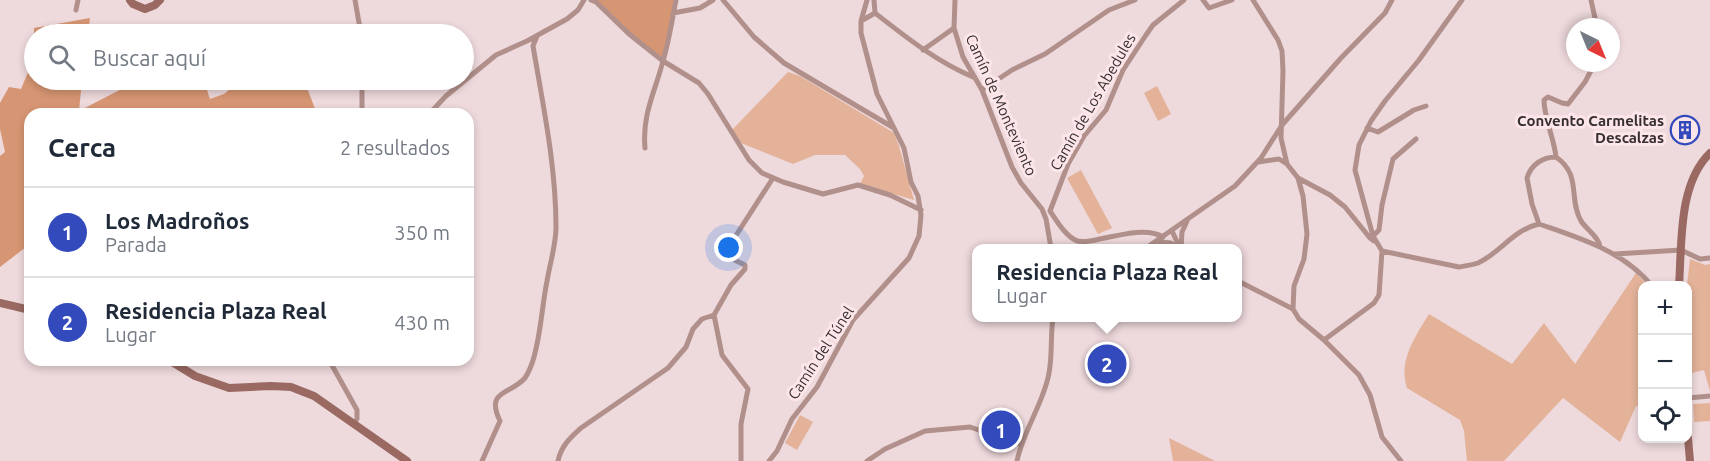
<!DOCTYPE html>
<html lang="es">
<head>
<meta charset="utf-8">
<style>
  body { margin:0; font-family:Ubuntu,sans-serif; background:#f2f2f3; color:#1f2937 }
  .controls { position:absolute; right:18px; bottom:18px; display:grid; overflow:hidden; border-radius:12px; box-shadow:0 3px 9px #0003 }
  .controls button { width:54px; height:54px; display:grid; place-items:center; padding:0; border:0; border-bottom:2px solid #e0e1e3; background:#fff; color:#1f2937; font:30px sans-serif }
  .compass { position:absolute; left:1566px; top:18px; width:54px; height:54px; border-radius:50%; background:#fff; box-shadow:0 3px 9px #0003; rotate:137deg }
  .you { position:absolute; left:729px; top:248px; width:21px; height:21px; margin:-15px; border:4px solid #fff; border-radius:50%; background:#1a73e8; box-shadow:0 0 0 9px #1a73e833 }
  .badge { display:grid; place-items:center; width:39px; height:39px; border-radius:50%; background:#324abb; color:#fff; font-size:20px; font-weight:700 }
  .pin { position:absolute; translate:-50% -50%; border:3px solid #fff; box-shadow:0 2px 6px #0006 }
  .popup { position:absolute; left:972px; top:244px; width:270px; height:78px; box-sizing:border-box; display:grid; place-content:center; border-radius:12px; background:#fff; filter:drop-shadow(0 2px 4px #0005); font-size:20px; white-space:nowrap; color:#747a83 }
  .popup b { font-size:22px; color:#1f2937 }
  .popup::after { content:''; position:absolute; left:50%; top:100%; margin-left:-12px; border:12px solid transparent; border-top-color:#fff }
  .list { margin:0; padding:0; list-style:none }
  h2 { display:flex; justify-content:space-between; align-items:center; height:78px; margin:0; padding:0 24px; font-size:26px }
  h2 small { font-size:20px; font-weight:400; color:#747a83 }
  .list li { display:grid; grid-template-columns:39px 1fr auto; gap:18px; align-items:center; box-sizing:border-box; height:90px; padding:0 24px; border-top:2px solid #e0e1e3 }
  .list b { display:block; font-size:22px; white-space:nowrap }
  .list p { margin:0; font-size:20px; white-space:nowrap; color:#747a83 }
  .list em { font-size:20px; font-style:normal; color:#747a83 }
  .icon { flex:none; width:33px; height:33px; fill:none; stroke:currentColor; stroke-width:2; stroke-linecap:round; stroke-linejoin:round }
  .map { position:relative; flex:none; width:1710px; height:461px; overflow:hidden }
  .search { position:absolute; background:#fff; box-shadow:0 3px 9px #0003; left:24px; top:24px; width:450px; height:66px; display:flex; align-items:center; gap:15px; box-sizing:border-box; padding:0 21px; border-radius:33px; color:#747a83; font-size:22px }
  .panel { position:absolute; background:#fff; box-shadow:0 3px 9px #0003; left:24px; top:108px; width:450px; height:258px; border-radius:18px }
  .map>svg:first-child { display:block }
</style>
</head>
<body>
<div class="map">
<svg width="1710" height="461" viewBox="0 0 1710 461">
  <rect width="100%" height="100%" fill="#eed9dc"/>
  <!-- green -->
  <path fill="#e3b299" d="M788 72 800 76 894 133 899 146 914 200 860 184 864 176 860 169 845 155H815L793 164 741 143 732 130Z
    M1157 86 1171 114 1158 121 1144 93Z
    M1081 170 1112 228 1098 234 1067 178Z
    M1690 259 1705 265 1710 264V391L1704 370 1692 373 1690 370 1688 359 1687 285Z
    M1636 273 1647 285 1642 286V408L1636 406 1620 442 1563 398 1504 461H1467L1464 431 1460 420 1407 388C1398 361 1415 337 1429 314L1512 364 1544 323 1575 364Z
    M1710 403V421L1694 422 1693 404Z
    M800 415 813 422 797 450 785 443Z
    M1169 438 1215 461H1173Z"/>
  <!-- forest -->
  <path fill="#d79673" d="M591 0H676L663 61Z
    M90 18 88 34 34 35V28Z
    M34 58V80H82L79 111 139 80H206L205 84 210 99 224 94 241 80H304L317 114H30V244L0 267V156L5 152 0 129V103L9 87 21 89Z"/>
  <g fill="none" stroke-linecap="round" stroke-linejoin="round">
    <!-- street -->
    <path stroke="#b1908b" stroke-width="5" d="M355 0 361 34
      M591 0 596 2 629 34 663 61 699 83 708 94 749 160 762 173 783 182 823 194 858 185 890 195 921 210
      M723 0 754 37 784 63 894 128
      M874 0 875 13C907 38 936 61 973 77
      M955 0 954 28 963 57 982 90 1012 167 1021 183 1042 209 1046 219 1051 248
      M1203 0 1209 8 1232 0
      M1253 0 1278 40 1282 51 1283 71 1281 138 1287 164 1298 178 1303 196 1307 234 1304 259 1294 286 1293 309
      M1462 0 1419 60 1385 101 1371 121 1359 145 1355 170 1373 236 1382 251 1459 267C1465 266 1472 265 1478 263 1500 253 1513 230 1539 224 1579 238 1624 251 1652 286
      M1591 0 1597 27
      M76 10 78 0
      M673 13 700 8 713 0
      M861 21 867 0
      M923 50 954 28
      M1595 63 1585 82 1568 104 1562 103 1548 97 1544 100C1544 118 1554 138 1556 157 1582 175 1568 198 1581 221 1587 230 1599 237 1600 247
      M982 90 1012 70 1045 54 1109 10 1135 0
      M362 114V80
      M429 114 446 96 496 55 527 41 567 19 578 10 584 0
      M1367 128 1378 132 1414 110 1426 106
      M645 148C642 114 655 92 663 61 669 41 672 20 676 0
      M1258 162 1279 159 1287 164
      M1298 178 1330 195 1345 207 1370 238 1374 241
      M1539 224 1532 204 1527 178C1531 165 1542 157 1556 157
      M1172 231 1180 248
      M1373 236 1379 230 1382 205 1393 159 1416 139
      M1163 237C1138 222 1089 248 1075 240 1064 234 1057 221 1050 211L1068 164 1084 136 1106 110 1123 70 1146 35 1153 25 1184 0
      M1159 242 1171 243 1178 248
      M1146 248 1235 186 1261 158 1282 125 1341 58 1385 13 1392 0
      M1181 248 1182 232 1187 221
      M1615 254 1681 250 1700 259 1710 258
      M1238 281 1293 309 1299 319 1324 340 1359 375 1370 395 1382 437 1401 461
      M714 315 722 355 748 389 741 424V461
      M1324 340 1374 303 1379 295 1382 251
      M329 360 357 410V419L353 424
      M1688 398 1710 396
      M482 461 500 421C485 390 510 395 525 378 529 372 532 364 534 357 541 332 542 306 547 281 550 263 556 245 556 227 556 166 543 105 533 46L537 36
      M558 461C561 446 570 438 581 428L668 368 686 347 693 329 702 319 714 315 731 285 745 269V265L726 256V251L773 178
      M769 461 777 451 792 419 817 387 853 320 909 258 919 236 921 215 918 196 911 182 904 148 877 94 861 33V21L875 13
      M867 461 885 449 925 431 970 427 1020 444
      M1017 461C1023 432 1041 407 1048 378 1053 358 1050 338 1053 318"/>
    <!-- secondary -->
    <path stroke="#996962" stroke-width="8" d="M130 0 133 4 145 9 155 5 160 0
      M1679 286C1682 243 1678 184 1710 153
      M0 303 30 310
      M169 360 195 376 229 388 271 386 291 387 314 396 407 461
      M1688 438 1690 461"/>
  </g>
  <!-- icons -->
  <defs>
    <g id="building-ring" transform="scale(1.5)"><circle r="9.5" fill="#fce6e9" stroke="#324abb" stroke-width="1.5"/><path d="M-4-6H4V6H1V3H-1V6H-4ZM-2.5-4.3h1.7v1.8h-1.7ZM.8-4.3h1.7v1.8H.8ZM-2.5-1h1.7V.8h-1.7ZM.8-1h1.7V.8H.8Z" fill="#324abb"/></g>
  </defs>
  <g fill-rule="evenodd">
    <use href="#building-ring" x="1685" y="130"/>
  </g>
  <g text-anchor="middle" stroke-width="6" stroke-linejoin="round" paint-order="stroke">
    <!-- street labels -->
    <g font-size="15" fill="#362e2f" stroke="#fce6e9">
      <text transform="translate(1093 102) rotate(-60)" y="5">Camín de Los Abedules</text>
      <text transform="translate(1001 105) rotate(66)" y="5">Camín de Monteviento</text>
      <text transform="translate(821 353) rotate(-57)" y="5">Camín del Túnel</text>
    </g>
    <!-- poi labels -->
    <g font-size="15" font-weight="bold" fill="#362e2f" stroke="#fce6e9" text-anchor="end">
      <text x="1664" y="126">Convento Carmelitas<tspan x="1664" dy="17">Descalzas</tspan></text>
    </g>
  </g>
</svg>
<div class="controls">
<button>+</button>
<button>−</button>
<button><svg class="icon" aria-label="locate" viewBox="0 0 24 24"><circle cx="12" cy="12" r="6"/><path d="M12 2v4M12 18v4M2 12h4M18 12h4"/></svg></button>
</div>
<svg class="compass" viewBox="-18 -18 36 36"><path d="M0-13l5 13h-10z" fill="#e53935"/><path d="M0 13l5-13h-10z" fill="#747a83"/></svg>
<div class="you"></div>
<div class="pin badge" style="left:1001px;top:430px">1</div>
<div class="pin badge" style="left:1107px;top:364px">2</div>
<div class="popup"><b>Residencia Plaza Real</b>Lugar</div>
<div class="search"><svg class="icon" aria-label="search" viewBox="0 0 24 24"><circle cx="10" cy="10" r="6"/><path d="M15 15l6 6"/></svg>Buscar aquí</div>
<section class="panel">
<h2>Cerca<small>2 resultados</small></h2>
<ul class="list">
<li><span class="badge">1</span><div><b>Los Madroños</b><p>Parada</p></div><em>350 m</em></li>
<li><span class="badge">2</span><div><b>Residencia Plaza Real</b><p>Lugar</p></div><em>430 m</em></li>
</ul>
</section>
</div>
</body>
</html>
